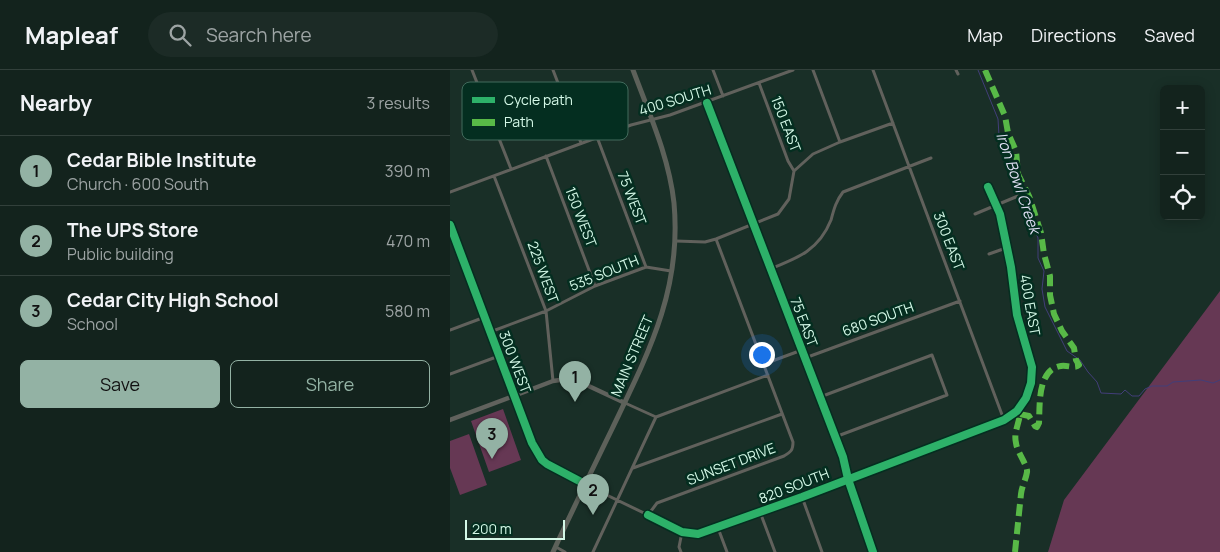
<!DOCTYPE html>
<html lang="en">
<head>
<meta charset="utf-8">
<style>
  body { margin:0; font-family:Manrope,sans-serif; background:#1c2b26; color:#f1f3f6 }
  .controls { position:absolute; right:15px; top:15px; display:grid; overflow:hidden; border-radius:8px; box-shadow:0 2px 12px #0003 }
  .controls button { width:45px; height:45px; display:grid; place-items:center; padding:0; border:0; border-bottom:1px solid #32403b; background:#13231d; color:#f1f3f6; font:25px sans-serif }
  .scale { position:absolute; left:15px; bottom:12px; width:100px; box-sizing:border-box; padding-left:5px; border:2px solid #d4f8e7; border-top:0; font-size:14px; line-height:18px; white-space:nowrap; color:#d4f8e7; -webkit-text-stroke:4px #042e20; paint-order:stroke }
  .you { position:absolute; left:311px; top:284px; width:18px; height:18px; margin:-12px; border:4px solid #fff; border-radius:50%; background:#1a73e8; box-shadow:0 0 0 8px #1a73e833 }
  .badge { display:grid; place-items:center; width:32px; height:32px; border-radius:50%; background:#93b2a4; color:#111; font-size:16px; font-weight:700 }
  .pin { position:absolute; translate:-50% -41px; filter:drop-shadow(0 1px 2px #0008) }
  .pin::after { content:''; position:absolute; top:26px; width:18px; height:15px; background:inherit; clip-path:polygon(0 0,100% 0,50% 100%) }
  .list { margin:0; padding:0; list-style:none }
  h2 { display:flex; justify-content:space-between; align-items:center; height:65px; margin:0; padding:0 20px; font-size:21px }
  h2 small { font-size:16px; font-weight:400; color:#9da4a4 }
  .list li { display:grid; grid-template-columns:32px 1fr auto; gap:15px; align-items:center; box-sizing:border-box; height:70px; padding:0 20px; border-top:1px solid #32403b }
  .list b { display:block; font-size:19px; white-space:nowrap }
  .list p { margin:0; font-size:16px; white-space:nowrap; color:#9da4a4 }
  .list em { font-size:16px; font-style:normal; color:#9da4a4 }
  .actions { display:flex; gap:10px; padding:15px 20px }
  .actions a { flex:1; padding:11px 0; border:1px solid #93b2a4; border-radius:8px; text-align:center; font-size:18px; color:#93b2a4 }
  .actions .main { background:#93b2a4; color:#111 }
  .icon { flex:none; width:28px; height:28px; fill:none; stroke:currentColor; stroke-width:2; stroke-linecap:round; stroke-linejoin:round }
  .map { position:relative; flex:none; width:770px; height:482px; overflow:hidden }
  header { display:flex; align-items:center; gap:30px; box-sizing:border-box; height:70px; padding:0 25px; background:#13231d; border-bottom:1px solid #32403b }
  header strong { font-size:24px }
  nav { display:flex; gap:28px; margin-inline-start:auto; font-size:18px }
  .search { width:350px; height:45px; background:#1c2b26; display:flex; align-items:center; gap:12px; box-sizing:border-box; padding:0 18px; border-radius:28px; color:#9da4a4; font-size:19px }
  main { display:flex }
  aside { flex:1; background:#13231d }
  .map>svg:first-child { display:block }
</style>
</head>
<body>
<header>
<strong>Mapleaf</strong>
<div class="search"><svg class="icon" aria-label="search" viewBox="0 0 24 24"><circle cx="10" cy="10" r="6"/><path d="M15 15l6 6"/></svg>Search here</div>
<nav><a>Map</a><a>Directions</a><a>Saved</a></nav>
</header>
<main>
<aside>
<h2>Nearby<small>3 results</small></h2>
<ul class="list">
<li><span class="badge">1</span><div><b>Cedar Bible Institute</b><p>Church · 600 South</p></div><em>390 m</em></li>
<li><span class="badge">2</span><div><b>The UPS Store</b><p>Public building</p></div><em>470 m</em></li>
<li><span class="badge">3</span><div><b>Cedar City High School</b><p>School</p></div><em>580 m</em></li>
</ul>
<div class="actions"><a class="main">Save</a><a>Share</a></div>
</aside>
<div class="map">
<svg width="770" height="482" viewBox="0 0 770 482">
  <rect width="100%" height="100%" fill="#192f27"/>
  <!-- green -->
  <path fill="#663854" d="M770 221V482H598L614 430Z
    M53 339 71 390 39 402 21 351Z
    M19 364 37 415 10 425 0 398V371Z"/>
  <g fill="none" stroke-linecap="round" stroke-linejoin="round">
    <!-- stream -->
    <path stroke="#423e79" stroke-width="1" d="M528 0 548 49 549 66 558 77 560 99 576 128 582 153 588 168V188L594 201 592 219 595 237 617 281 630 290 638 302 647 312 651 323 671 324 675 320 682 326H689L695 319 702 316H717L723 312 751 310 763 313 770 310"/>
    <!-- minor -->
    <path stroke="#61615c" stroke-width="3" d="M22 0 61 99
      M103 0 131 73
      M263 0 273 26
      M363 0 390 72
      M423 0 554 350
      M506 0 508 4
      M309 13 338 91 344 101
      M257 33 393 387 398 409 423 482
      M147 67 196 197
      M96 86 145 216
      M44 106 96 241 103 311
      M0 122 181 55 220 45 343 0
      M525 144 568 126
      M226 171 255 172 266 169 328 144 339 129 344 101 363 84 390 72 443 53
      M539 184 556 178
      M320 199C348 188 369 180 381 150 384 139 386 131 393 122L481 88
      M0 260 35 247
      M40 262 96 241 145 216 196 197 221 201
      M355 288 510 231
      M314 294 352 280
      M0 304 49 286
      M370 327 482 285 497 325 385 367
      M175 333 206 347
      M183 398 332 344
      M136 415 198 445 207 433 334 386C341 382 343 380 343 372L266 169
      M352 427 372 482
      M310 442 325 482
      M198 445 232 462 248 464 352 427 554 350 567 341 576 328 581 313 582 297 567 245 561 197 550 144 538 117
      M268 458 277 482
      M106 477 115 482
      M143 482 206 347 318 305
      M231 482 229 477 232 462"/>
    <!-- tertiary -->
    <path stroke="#61615c" stroke-width="4.5" d="M0 155 82 373 92 390 97 394 135 414"/>
    <!-- secondary -->
    <path stroke="#60625d" stroke-width="4.5" d="M0 350 103 311 117 309 128 311 175 333"/>
    <!-- primary -->
    <path stroke="#5d615a" stroke-width="5" d="M103 482C122 441 142 400 162 359 198 284 232 220 224 133 219 87 199 43 183 0"/>
    <!-- quiet -->
    <path stroke="#58b947" stroke-width="6" stroke-dasharray="12 6" stroke-linecap="butt" d="M535 0 555 46 558 63 566 81 568 104 579 126 591 163 594 184 600 206V225L604 244 612 261 624 278 626 290 629 295C625 299 618 295 611 296 587 299 590 336 589 353L587 357 585 356 579 346 570 344
      M565 482C567 463 569 443 571 424 572 416 576 409 577 402 578 396 567 382 566 373 563 361 571 351 570 339"/>
    <!-- cycleway casing -->
    <g stroke="#042e20" stroke-width="11">
      <path id="cycleway" d="M257 33 393 387 398 409 423 482
        M0 155 82 373 92 390 97 394 135 414
        M198 445 232 462 248 464 352 427 554 350 567 341 576 328 581 313 582 297 567 245 561 197 550 144 538 117"/>
    </g>
    <!-- cycleway -->
    <use href="#cycleway" stroke="#2db169" stroke-width="8"/>
  </g>
  <g text-anchor="middle" stroke-width="5" stroke-linejoin="round" paint-order="stroke">
    <!-- street labels -->
    <g font-size="14" fill="#d4f8e7" stroke="#042e20">
      <text transform="translate(225 30) rotate(-17)" y="5">400 SOUTH</text>
      <text transform="translate(336 54) rotate(69)" y="5">150 EAST</text>
      <text transform="translate(182 128) rotate(69)" y="5">75 WEST</text>
      <text transform="translate(131 147) rotate(69)" y="5">150 WEST</text>
      <text transform="translate(499 171) rotate(69)" y="5">300 EAST</text>
      <text transform="translate(93 202) rotate(70)" y="5">225 WEST</text>
      <text transform="translate(154 203) rotate(-22)" y="5">535 SOUTH</text>
      <text transform="translate(580 235) rotate(80)" y="5">400 EAST</text>
      <text transform="translate(428 249) rotate(-20)" y="5">680 SOUTH</text>
      <text transform="translate(354 252) rotate(69)" y="5">75 EAST</text>
      <text transform="translate(182 286) rotate(-67)" y="5">MAIN STREET</text>
      <text transform="translate(65 292) rotate(69)" y="5">300 WEST</text>
      <text transform="translate(281 394) rotate(-21)" y="5">SUNSET DRIVE</text>
      <text transform="translate(344 416) rotate(-21)" y="5">820 SOUTH</text>
    </g>
    <!-- water labels -->
    <g font-size="15" font-style="italic" fill="#dedef2" stroke="#042e20">
      <text transform="translate(568 113) rotate(71)" y="5">Iron Bowl Creek</text>
    </g>
  </g>
  <!-- legend -->
  <rect x="12" y="12" width="166" height="58" rx="8" fill="#042e20" stroke="#426b5c" stroke-width="1"/>
  <rect x="22" y="27" width="23" height="6" fill="#2db169"/>
  <rect x="22" y="49" width="23" height="7" fill="#58b947"/>
  <g font-size="14" fill="#d4f8e7">
    <text x="54" y="35">Cycle path</text>
    <text x="54" y="57">Path</text>
  </g>
</svg>
<div class="controls">
<button>+</button>
<button>−</button>
<button><svg class="icon" aria-label="locate" viewBox="0 0 24 24"><circle cx="12" cy="12" r="6"/><path d="M12 2v4M12 18v4M2 12h4M18 12h4"/></svg></button>
</div>
<div class="scale">200 m</div>
<div class="you"></div>
<div class="pin badge" style="left:125px;top:332px">1</div>
<div class="pin badge" style="left:143px;top:445px">2</div>
<div class="pin badge" style="left:42px;top:389px">3</div>
</div>
</main>
</body>
</html>
